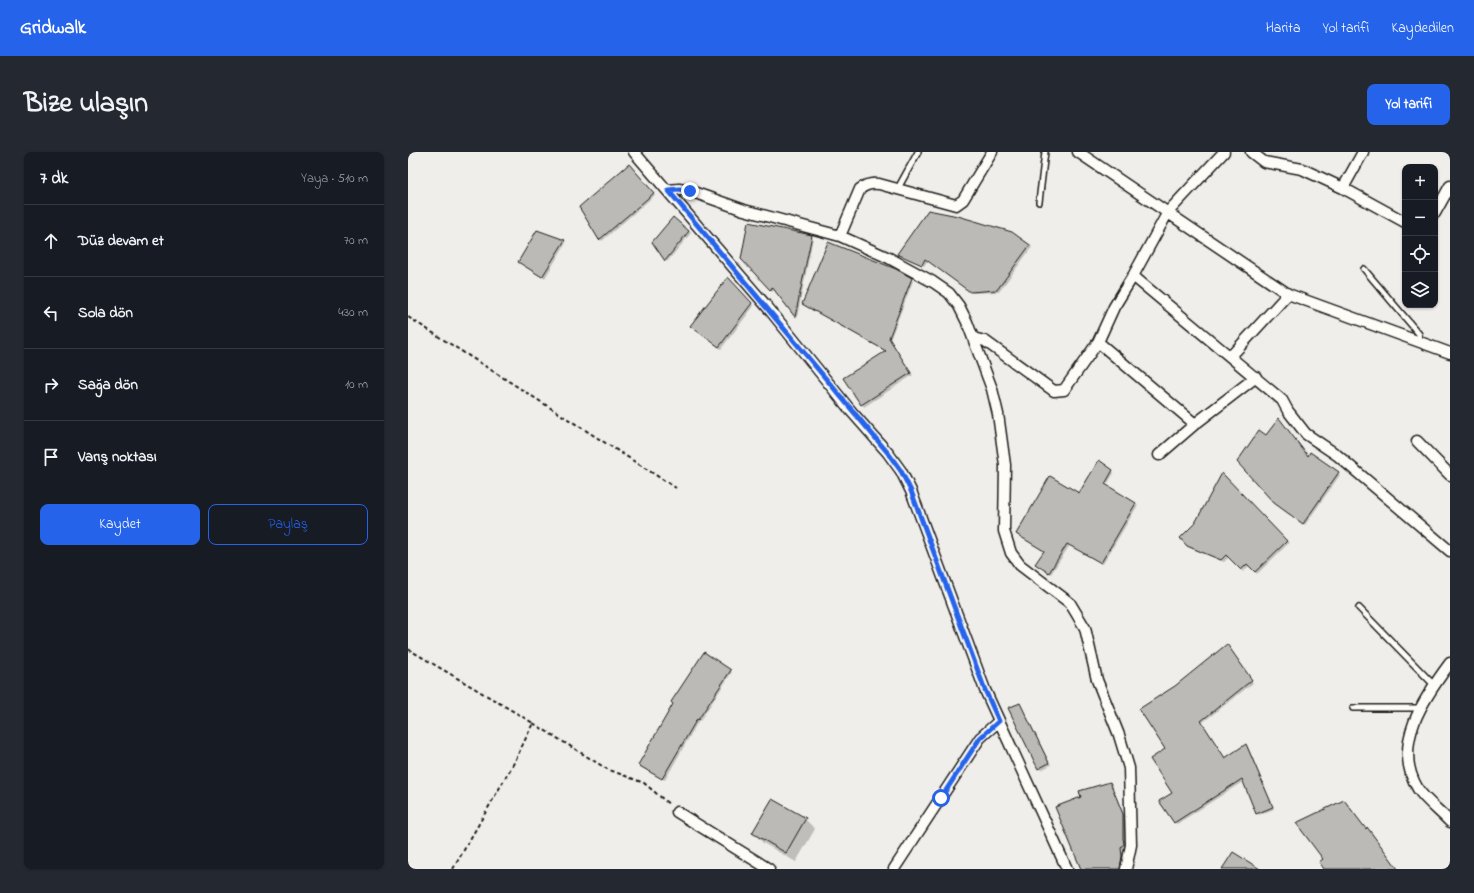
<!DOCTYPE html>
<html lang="tr">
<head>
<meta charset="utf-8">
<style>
  body { margin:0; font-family:"Indie Flower",sans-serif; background:#242831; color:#f1f3f6 }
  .controls { position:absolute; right:12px; top:12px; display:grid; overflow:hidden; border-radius:8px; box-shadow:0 1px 3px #0004 }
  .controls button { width:36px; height:36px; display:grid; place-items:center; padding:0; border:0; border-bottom:1px solid #363941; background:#171b24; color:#f1f3f6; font:20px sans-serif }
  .stop { position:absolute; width:12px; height:12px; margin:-9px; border:3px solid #2563eb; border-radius:50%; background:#fff }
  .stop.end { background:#2563eb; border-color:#fff; box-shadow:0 1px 4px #0008 }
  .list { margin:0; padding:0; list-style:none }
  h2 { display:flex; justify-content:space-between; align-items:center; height:52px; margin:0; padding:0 16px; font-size:17px }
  h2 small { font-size:13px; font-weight:400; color:#9ea1a6 }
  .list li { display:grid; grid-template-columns:26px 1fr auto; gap:12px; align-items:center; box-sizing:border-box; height:72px; padding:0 16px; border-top:1px solid #363941 }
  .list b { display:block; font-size:15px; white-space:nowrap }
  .list em { font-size:13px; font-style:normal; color:#9ea1a6 }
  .actions { display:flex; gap:8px; padding:12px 16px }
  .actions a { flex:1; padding:9px 0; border:1px solid #2563eb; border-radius:8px; text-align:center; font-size:14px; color:#2563eb }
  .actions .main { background:#2563eb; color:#fff }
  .icon { flex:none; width:22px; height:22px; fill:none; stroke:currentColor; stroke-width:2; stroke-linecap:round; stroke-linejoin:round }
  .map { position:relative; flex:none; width:1042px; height:717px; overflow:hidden; border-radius:8px }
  header { display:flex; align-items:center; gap:24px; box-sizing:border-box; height:56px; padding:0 20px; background:#2563eb; color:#fff }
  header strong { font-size:19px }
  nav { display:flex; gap:22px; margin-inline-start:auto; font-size:14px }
  .intro { display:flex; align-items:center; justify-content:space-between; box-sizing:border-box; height:96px; padding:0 24px }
  h1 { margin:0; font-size:28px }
  .button { padding:10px 18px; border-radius:8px; background:#2563eb; color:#fff; font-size:14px; font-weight:700 }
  main { display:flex; gap:24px; padding:0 24px }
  aside { flex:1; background:#171b24; border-radius:8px; box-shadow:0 1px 3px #0004 }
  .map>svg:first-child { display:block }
</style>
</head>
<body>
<header>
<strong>Gridwalk</strong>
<nav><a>Harita</a><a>Yol tarifi</a><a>Kaydedilen</a></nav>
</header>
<div class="intro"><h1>Bize ulaşın</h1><a class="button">Yol tarifi</a></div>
<main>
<aside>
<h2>7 dk<small>Yaya · 510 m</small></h2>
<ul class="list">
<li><svg class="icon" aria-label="ahead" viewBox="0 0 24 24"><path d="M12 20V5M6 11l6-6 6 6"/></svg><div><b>Düz devam et</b></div><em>70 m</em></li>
<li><svg class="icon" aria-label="left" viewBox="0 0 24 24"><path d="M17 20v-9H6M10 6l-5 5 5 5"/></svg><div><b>Sola dön</b></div><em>430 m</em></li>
<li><svg class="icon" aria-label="right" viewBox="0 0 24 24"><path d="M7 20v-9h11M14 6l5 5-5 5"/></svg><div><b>Sağa dön</b></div><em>10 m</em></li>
<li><svg class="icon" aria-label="arrive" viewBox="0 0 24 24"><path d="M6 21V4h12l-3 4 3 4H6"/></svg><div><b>Varış noktası</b></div></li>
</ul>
<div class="actions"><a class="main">Kaydet</a><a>Paylaş</a></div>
</aside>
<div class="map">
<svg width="1042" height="717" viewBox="0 0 1042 717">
  <rect width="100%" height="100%" fill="#f0eeea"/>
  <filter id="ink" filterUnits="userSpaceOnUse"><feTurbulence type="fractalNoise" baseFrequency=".025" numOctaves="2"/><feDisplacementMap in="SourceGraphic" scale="8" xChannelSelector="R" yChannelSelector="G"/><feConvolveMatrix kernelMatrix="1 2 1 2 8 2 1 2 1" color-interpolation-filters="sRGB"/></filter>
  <g filter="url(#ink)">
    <!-- shadow -->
    <path fill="#0003" d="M221 13 247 43 194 89 172 55Z
      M281 79 283 81 259 110 258 108Z
      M403 84 405 86 389 166 366 136 365 140 334 106Z
      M156 89 158 91 137 126 111 110Z
      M622 93 624 95 591 140 565 141 520 108 516 114 492 103Z
      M320 127 346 154 313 197 286 176Z
      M503 127 505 129 482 188 505 223 456 255 437 226 479 200 397 154Z
      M903 301 932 323 897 373 869 353Z
      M704 319 706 321 698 334 730 353 695 412 662 393 643 422 630 414 637 399 609 382 672 343Z
      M814 323 881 391 849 422 841 414 835 420 821 405 816 410 782 396 773 386 788 372Z
      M820 495 845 531 794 571 817 607 838 593 840 595 866 657 851 663 836 629 769 672 767 670 765 641 759 597 767 535Z
      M322 518 324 520 292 569 291 568 257 628 233 615Z
      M612 552 643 613 633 618 631 616Z
      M702 631 717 665 718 696 714 698 716 707 714 717H674V645Z
      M397 667 407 677 388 710 355 691 346 681Z"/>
    <!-- building -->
    <path fill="#bbbab6" stroke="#1c1c1c" d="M221 12 246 41 191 88 171 55Z
      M520 58 550 64 604 80 622 93 589 138 562 140 517 107 514 113 489 102Z
      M265 65 281 79 257 109 244 90Z
      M340 70 404 83 387 165 364 135 363 139 333 107Z
      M129 78 157 88 134 125 110 110Z
      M420 90 488 117 504 126 481 186 503 221 453 253 435 226 478 199 394 152Z
      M320 125 344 151 311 195 282 174Z
      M871 266 900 304 902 300 931 320 895 372 866 351 829 310 851 278 858 283Z
      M691 308 705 318 697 332 728 351 693 411 659 392 641 421 627 412 636 399 608 382 642 324 671 341Z
      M814 321 879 389 847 420 839 412 833 418 818 403 813 408 779 394 772 386 787 371Z
      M819 492 844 528 793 569 817 606 838 592 865 655 848 662 834 627 766 671 751 649 764 641 742 607 757 597 731 557 767 534Z
      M296 500 323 518 290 568 289 567 254 627 230 613 265 552 263 550Z
      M612 551 641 611 630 617 600 556Z
      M702 630 715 662V686L716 692 713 696 714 704 712 717H673L647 655 673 645 671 639Z
      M364 647 398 666 378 701 344 681Z
      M936 648 958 677 959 675 990 717H916L911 710 915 707 888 671Z
      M825 700 852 717H814Z"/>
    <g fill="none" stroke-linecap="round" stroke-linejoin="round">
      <!-- service casing -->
      <g stroke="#1c1c1c" stroke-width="8">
        <path id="service" d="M489 38 510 0
          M631 50 637 0
          M956 117 1011 182 1012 189
          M951 456 1026 533
          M945 556H1012"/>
      </g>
      <!-- minor casing -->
      <g stroke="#1c1c1c" stroke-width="13">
        <path id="minor" d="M226 0 361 157 443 259 480 301 493 319 503 339 577 538 659 717
          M670 0 880 142 1042 201
          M843 0 856 10 894 17 935 36 997 70
          M935 36 955 0
          M260 38 271 37 282 39 336 58 432 84 481 106 525 130 541 141 551 154 559 170 584 237 590 262 597 313 596 379 603 401 612 413 662 451 677 476 689 528 711 583 721 616 723 693 718 717
          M1027 61 1042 34
          M432 84 452 37C458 32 464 31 471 32L548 53 555 48 584 0
          M725 124 874 248 880 259 898 282 929 303 1042 399
          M565 186 577 189 646 239 656 238 690 190 706 155 725 124 760 60 816 0
          M690 190 787 272
          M823 204 880 142
          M1009 289 1042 323
          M751 303 787 272 848 225
          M1042 511C1016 546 983 593 1010 637 1018 649 1032 659 1042 670
          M269 660 361 717
          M486 717 572 586 591 569"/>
      </g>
      <!-- path -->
      <path stroke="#1c1c1c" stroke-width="2" stroke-dasharray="4 3" stroke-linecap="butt" d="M0 165 268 336
        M0 497 125 571 107 609 45 717
        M125 571 199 617 236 631 262 653"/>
      <!-- service -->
      <use href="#service" stroke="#fdfcf7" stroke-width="5"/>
      <!-- minor -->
      <use href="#minor" stroke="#fdfcf7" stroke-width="10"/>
    </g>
  </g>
  <g fill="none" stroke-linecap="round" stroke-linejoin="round" filter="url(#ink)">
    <!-- route -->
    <path stroke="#2563eb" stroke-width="5" d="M282 39 271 37 260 38 480 301 493 319 503 339 577 538 591 569 572 586 533 646"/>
  </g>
</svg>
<div class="controls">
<button>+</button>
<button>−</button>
<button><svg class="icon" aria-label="locate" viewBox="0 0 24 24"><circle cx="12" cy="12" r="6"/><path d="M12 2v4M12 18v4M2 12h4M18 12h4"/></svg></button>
<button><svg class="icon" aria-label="layers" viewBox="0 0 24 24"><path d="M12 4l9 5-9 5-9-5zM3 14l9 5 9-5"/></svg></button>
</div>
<div class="stop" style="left:533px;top:646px"></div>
<div class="stop end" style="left:282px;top:39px"></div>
</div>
</main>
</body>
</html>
